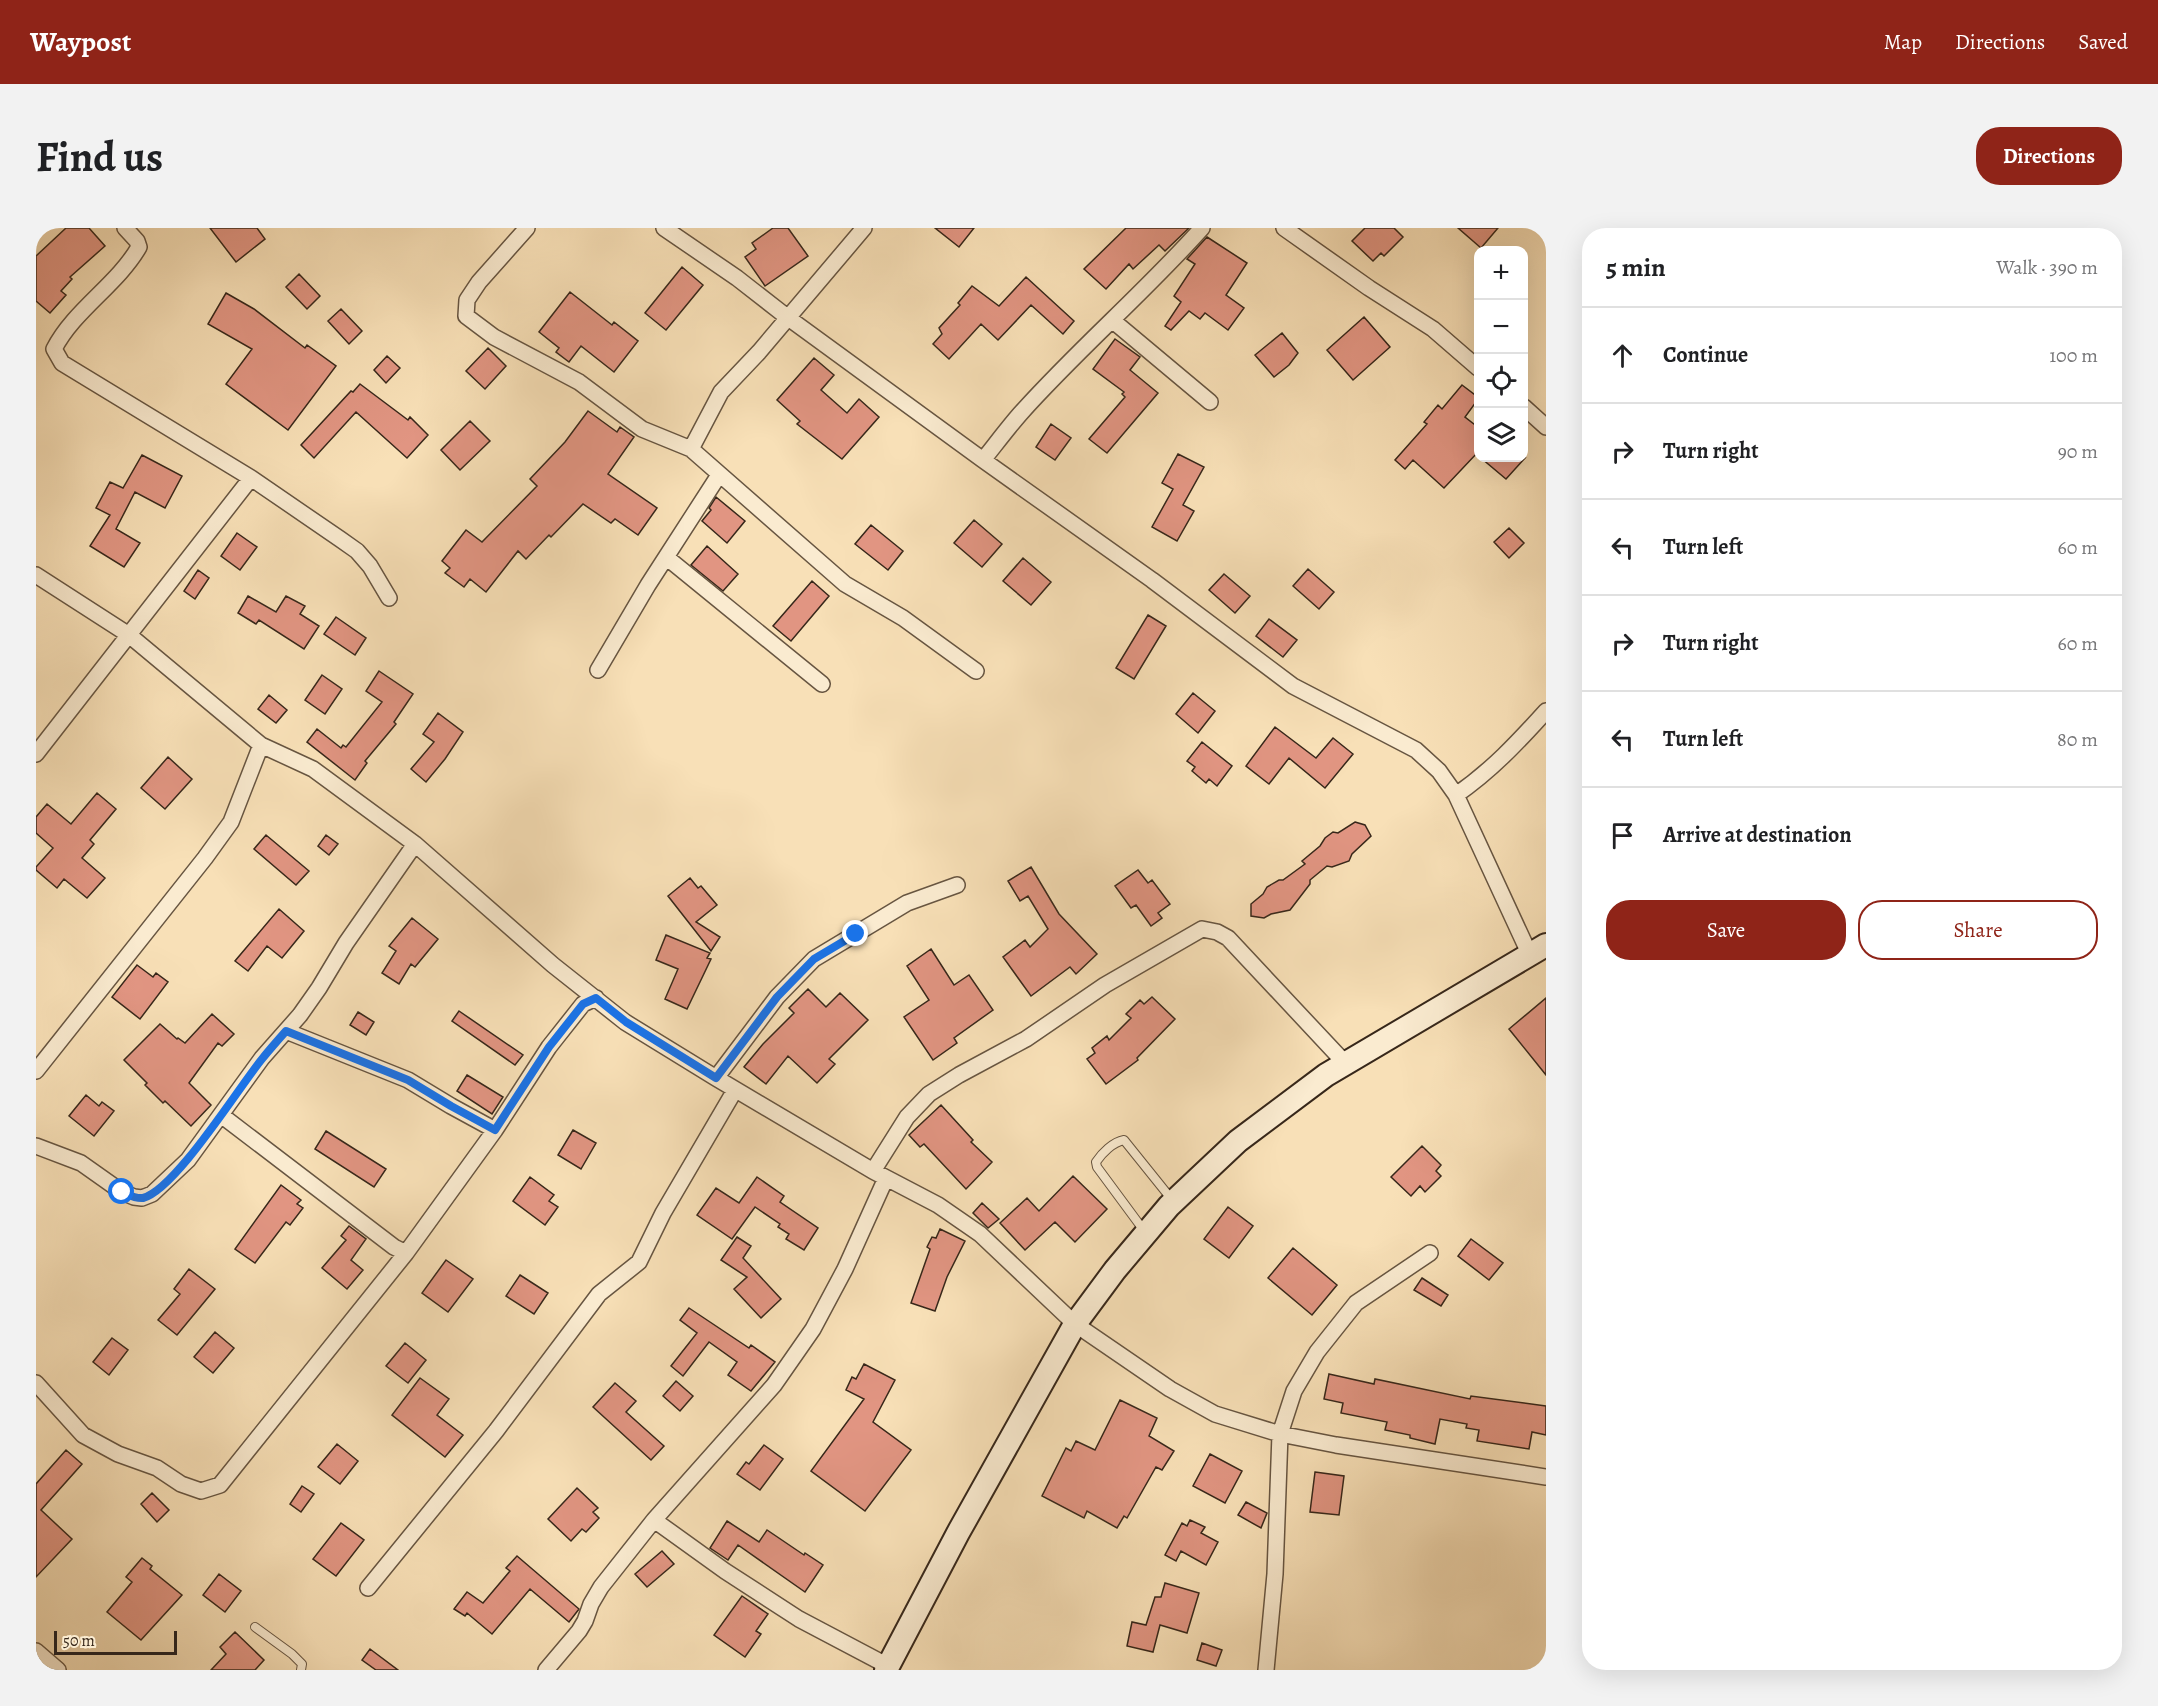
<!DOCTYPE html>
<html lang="en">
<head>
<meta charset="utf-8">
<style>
  body { margin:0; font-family:Alegreya,serif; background:#f2f2f2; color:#202124 }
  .controls { position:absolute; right:18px; top:18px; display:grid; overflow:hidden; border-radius:12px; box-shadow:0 6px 24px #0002 }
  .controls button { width:54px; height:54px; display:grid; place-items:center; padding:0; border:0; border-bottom:2px solid #e0e0e0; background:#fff; color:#202124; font:30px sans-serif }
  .scale { position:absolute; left:18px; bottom:15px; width:123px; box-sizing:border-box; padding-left:6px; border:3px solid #37271a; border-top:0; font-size:16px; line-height:21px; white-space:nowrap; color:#37271a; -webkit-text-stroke:4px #faebd0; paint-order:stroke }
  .stop { position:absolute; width:18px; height:18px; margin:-14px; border:4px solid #1a73e8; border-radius:50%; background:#fff }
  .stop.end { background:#1a73e8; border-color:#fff; box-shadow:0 2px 6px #0008 }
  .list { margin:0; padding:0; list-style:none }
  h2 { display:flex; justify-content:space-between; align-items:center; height:78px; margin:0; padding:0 24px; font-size:26px }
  h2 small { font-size:20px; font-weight:400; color:#757577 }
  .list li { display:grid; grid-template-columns:39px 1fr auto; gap:18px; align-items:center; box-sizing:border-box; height:96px; padding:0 24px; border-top:2px solid #e0e0e0 }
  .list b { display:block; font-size:22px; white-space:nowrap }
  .list em { font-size:20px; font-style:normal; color:#757577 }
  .actions { display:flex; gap:12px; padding:18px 24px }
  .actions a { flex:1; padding:14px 0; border:2px solid #8f2418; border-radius:24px; text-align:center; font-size:21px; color:#8f2418 }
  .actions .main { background:#8f2418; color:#fff }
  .icon { flex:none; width:33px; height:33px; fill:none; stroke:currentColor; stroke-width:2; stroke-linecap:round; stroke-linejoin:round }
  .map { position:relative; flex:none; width:1510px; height:1442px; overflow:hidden; border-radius:24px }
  header { display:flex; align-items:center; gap:36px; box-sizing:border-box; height:84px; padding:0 30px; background:#8f2418; color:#fff }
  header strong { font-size:28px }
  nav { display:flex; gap:33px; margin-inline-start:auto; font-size:21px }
  .intro { display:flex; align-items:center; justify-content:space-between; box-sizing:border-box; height:144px; padding:0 36px }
  h1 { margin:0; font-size:42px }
  .button { padding:15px 27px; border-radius:24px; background:#8f2418; color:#fff; font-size:21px; font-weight:700 }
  main { display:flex; gap:36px; padding:0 36px }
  aside { flex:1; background:#fff; border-radius:24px; box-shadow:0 6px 24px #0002 }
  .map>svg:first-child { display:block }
</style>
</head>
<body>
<header>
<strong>Waypost</strong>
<nav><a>Map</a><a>Directions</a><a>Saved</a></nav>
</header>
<div class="intro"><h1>Find us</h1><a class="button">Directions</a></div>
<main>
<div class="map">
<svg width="1510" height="1442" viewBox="0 0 1510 1442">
  <rect width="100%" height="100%" fill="#f8e0b7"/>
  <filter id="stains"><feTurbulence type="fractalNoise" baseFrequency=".00333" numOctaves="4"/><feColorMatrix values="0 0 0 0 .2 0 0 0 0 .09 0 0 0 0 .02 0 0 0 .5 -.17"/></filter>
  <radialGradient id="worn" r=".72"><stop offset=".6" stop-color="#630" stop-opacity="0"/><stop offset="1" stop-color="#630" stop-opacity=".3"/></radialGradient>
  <!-- building -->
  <path fill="#e19582" stroke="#37271a" stroke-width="1.5" d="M30 0H53L69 18 34 49 36 51 25 63 30 67 14 85 0 73V28Z
    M174 0H221L229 11 200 34Z
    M737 0H752L772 28 729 58 709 29 720 21 716 15Z
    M899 0H938L923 19Z
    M1090 0H1153L1129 23 1123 17 1097 41 1093 36 1070 61 1048 41Z
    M1329 0H1358L1367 9 1348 28 1345 25 1337 33 1316 13Z
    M1422 0H1462L1445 20Z
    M1171 9 1211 35 1190 67 1208 80 1192 102 1169 85 1164 91 1153 83 1135 102 1129 98 1145 74 1138 68 1159 36 1151 31Z
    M646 39 667 57 630 102 609 85Z
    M263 46 284 68 271 81 250 59Z
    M990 49 1038 93 1027 106 995 77 962 112 945 96 913 131 897 116 906 106 903 100 924 77 922 75 936 58 963 78Z
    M534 64 576 97 578 94 602 113 578 144 545 118 533 134 520 124 523 120 503 104Z
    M190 65 218 81 269 120 271 117 300 138 252 202 190 156 216 121 172 96Z
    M305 81 326 103 313 116 292 93Z
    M1328 89 1354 119 1317 152 1291 122Z
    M1246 105 1262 125 1253 137 1238 149 1219 127Z
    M1079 111 1104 129 1094 142 1122 165 1071 225 1053 211 1089 169 1086 166 1088 164 1057 141Z
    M452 120 470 138 449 161 430 143Z
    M351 128 364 140 350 155 338 142Z
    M778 130 798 147 785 162 811 185 823 171 843 189 806 231 761 196 764 193 741 172Z
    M324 156 372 192 374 189 392 207 371 230 320 184 278 230 265 217 315 163 317 164Z
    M1426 157 1443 170 1429 189 1443 200V223L1408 260 1377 232 1369 241 1359 232 1391 196 1388 194 1402 177 1406 181Z
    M552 183 581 204 584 199 598 209 572 246 621 280 602 307 579 291 575 295 547 276 515 309 513 307 490 331 482 323 450 364 434 351 428 359 409 345 414 340 406 333 430 302 446 314 501 258 494 251 529 214Z
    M434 193 454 213 424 242 405 222Z
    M1015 196 1035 210 1019 232 1000 219Z
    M1142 226 1168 239 1147 277 1158 283 1141 313 1116 299 1137 261 1126 255Z
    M106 227 146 248 129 280 99 264 80 301 104 315 88 339 54 318 74 287 60 280 74 254 87 260Z
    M1445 230H1489L1470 251Z
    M680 269 709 293 691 315 666 293 675 282 673 280Z
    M938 292 966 316 946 339 918 315Z
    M835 297 867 323 852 342 819 316Z
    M1473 300 1488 315 1473 330 1458 314Z
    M201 305 221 319 204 342 185 328Z
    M671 318 702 346 687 363 655 337Z
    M987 330 1015 354 995 377 967 353Z
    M1272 341 1298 364 1283 381 1257 358Z
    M162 342 173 350 159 371 148 363Z
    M1188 346 1214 368 1199 385 1173 362Z
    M776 353 793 368 755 413 737 398Z
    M212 368 240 384 250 368 269 378 264 386 283 398 268 421 223 392 220 396 202 385Z
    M1112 387 1130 398 1098 451 1080 440Z
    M300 389 330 410 319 427 288 406Z
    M1233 391 1261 412 1247 429 1220 408Z
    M343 443 377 466 358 494 360 496 329 533 331 535 319 552 271 514 281 501 305 520 307 517 310 519 346 474 330 463Z
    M286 447 306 461 289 486 269 472Z
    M1157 465 1179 483 1162 505 1140 486Z
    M233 467 251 482 240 495 222 481Z
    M402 485 427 504 409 531 390 554 375 541 398 514 387 506Z
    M1239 499 1280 530 1297 510 1317 526 1289 560 1253 530 1233 556 1210 538Z
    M1166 514 1196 538 1181 558 1173 551 1170 555 1156 543 1159 539 1151 533Z
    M132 529 156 551 129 581 105 560Z
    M61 565 80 581 54 612 58 616 46 630 69 650 51 670 28 651 21 660 0 642V639L17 620 0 605V589L11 576 35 596Z
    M1319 594 1329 597 1335 608 1316 626 1313 633 1296 639 1291 638 1274 652V656L1254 682 1235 686 1228 690 1215 688V676L1227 666 1231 659 1243 652H1247L1269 636 1266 633 1284 618 1289 610 1297 604 1302 605Z
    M230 607 273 643 260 657 218 621Z
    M290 607 302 616 293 627 282 618Z
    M995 639 1023 686 1061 726 1040 746 1034 739 995 768 967 729 989 712 994 719 1012 701 992 668 984 673 972 653Z
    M1102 642 1112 655 1116 652 1134 676 1122 685 1126 690 1115 698 1100 677 1095 680 1079 658Z
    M654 650 662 660 665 658 681 677 660 694 684 709 675 723 632 668Z
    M243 681 268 703 246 730 231 718 212 743 199 733Z
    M376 690 402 711 379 739 375 736 363 756 346 745 360 723 353 718Z
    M630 707 674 725 671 730 675 731 651 781 629 771 642 741 620 732Z
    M895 721 918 757 933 747 957 782 918 810 921 815 897 832 868 789 893 772 871 738Z
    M101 737 117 749 120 745 132 754 104 791 76 769Z
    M772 761 790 779 804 765 832 792 793 831 799 836 781 855 752 828 730 856 708 839 727 816 758 785 753 780Z
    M1116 769 1139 791 1101 830 1102 832 1070 856 1051 831 1059 825 1056 820 1071 808 1073 812 1095 790 1090 786 1104 772 1108 776Z
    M1510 770V847L1473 801Z
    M423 783 487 827 479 837 416 793Z
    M322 784 338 794 330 807 314 797Z
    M176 786 198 806 186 818 182 815 153 855 175 877 155 898 129 873 127 875 109 857 111 855 88 832 124 796 141 811 142 810 149 815Z
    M431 847 467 869 456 886 421 863Z
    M50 867 63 878 66 874 78 883 58 908 33 888Z
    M905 877 937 912 935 914 956 934 930 961 888 916 884 919 873 907Z
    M537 902 560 915 545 941 522 927Z
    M290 903 350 941 338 959 279 921Z
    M1386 918 1405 937 1400 943 1405 948 1389 964 1384 958 1375 968 1355 949Z
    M1037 948 1071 981 1039 1014 1019 994 989 1022 964 995 991 970 1003 983Z
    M494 949 518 967 513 973 522 979 509 997 477 973Z
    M721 949 748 968 744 974 782 1000 768 1022 750 1011 753 1006 742 999 744 996 719 979 696 1011 661 987 680 960 703 975Z
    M245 957 265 972 261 976 267 980 254 997 250 994 219 1035 199 1021Z
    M946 975 963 991 952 1000 937 985Z
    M1192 979 1217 998 1193 1030 1168 1011Z
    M313 998 330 1011 315 1032 327 1042 311 1061 286 1040 310 1012 305 1008Z
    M904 1001 929 1013 911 1049 899 1083 875 1075 894 1021 891 1019 896 1009 900 1010Z
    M701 1009 715 1018 707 1030 745 1071 725 1090 698 1061 711 1049 685 1032Z
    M1435 1011 1467 1035 1453 1052 1422 1028Z
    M1257 1020 1301 1057 1276 1087 1232 1050Z
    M410 1032 437 1051 412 1084 386 1065Z
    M153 1041 179 1061 141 1107 122 1092 144 1066 138 1061Z
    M484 1047 512 1065 498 1086 470 1068Z
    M1386 1050 1412 1067 1405 1078 1378 1062Z
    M653 1080 713 1120 715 1117 739 1134 715 1163 692 1147 701 1134 673 1114 647 1148 635 1138 661 1105 644 1092Z
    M179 1104 198 1120 177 1145 158 1129Z
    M76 1110 92 1122 73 1147 57 1134Z
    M369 1115 390 1132 372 1155 350 1138Z
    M828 1136 859 1152 837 1194 875 1222 829 1283 775 1243 828 1171 810 1162 816 1149 820 1151Z
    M1293 1146 1338 1156 1339 1151 1434 1171 1435 1168 1510 1178V1207L1496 1204 1493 1221 1441 1213 1443 1202 1430 1200 1431 1196 1404 1191 1399 1216 1374 1210V1207L1349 1202 1351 1194 1305 1185 1307 1175 1288 1171Z
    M384 1150 413 1171 401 1187 427 1207 409 1229 356 1187Z
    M640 1153 657 1168 644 1183 627 1168Z
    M579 1155 600 1173 590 1184 628 1218 615 1232 557 1179Z
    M1084 1172 1121 1190 1113 1208 1138 1223 1126 1242 1120 1239 1091 1290 1088 1288 1081 1300 1051 1283 1048 1290 1006 1268 1030 1220 1035 1223 1040 1213 1059 1222Z
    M301 1216 322 1233 304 1256 282 1239Z
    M728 1217 747 1231 724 1262 701 1246 710 1234 713 1236Z
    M30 1222 46 1236 5 1282 36 1311 0 1349V1256Z
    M1174 1226 1206 1243 1189 1275 1157 1258Z
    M1279 1244 1308 1248 1303 1287 1274 1284Z
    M266 1258 278 1266 265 1284 254 1276Z
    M541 1260 562 1280 557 1284 563 1290 550 1304 546 1301 535 1313 512 1291Z
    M116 1265 133 1282 121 1294 105 1276Z
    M1210 1274 1231 1285 1225 1300 1202 1287Z
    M1154 1292 1169 1299 1165 1305 1182 1314 1170 1337 1145 1323 1140 1333 1129 1327 1146 1295 1151 1298Z
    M691 1293 723 1314 731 1302 768 1327 769 1325 787 1337 769 1364 702 1317 692 1332 674 1320Z
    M305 1295 328 1312 300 1348 277 1331Z
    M626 1323 638 1336 611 1359 599 1346Z
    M481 1328 543 1381 533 1394 494 1361 456 1406 431 1385 429 1388 418 1381 431 1364 447 1375 474 1343 470 1340Z
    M106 1330 116 1338 114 1341 146 1367 105 1412 71 1384 96 1354 90 1349Z
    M183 1346 205 1363 189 1384 167 1367Z
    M1129 1355 1163 1365 1151 1405 1124 1397 1117 1424 1091 1418 1096 1394 1110 1397 1119 1369H1125Z
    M706 1368 732 1386 720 1403 725 1406 709 1429 678 1407Z
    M199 1404 228 1432 219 1442H175L190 1426 184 1419Z
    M1166 1415 1186 1422 1180 1438 1161 1432Z
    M334 1421 362 1442H340L326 1432Z"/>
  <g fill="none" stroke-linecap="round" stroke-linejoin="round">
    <!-- lane casing -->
    <g stroke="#675541" stroke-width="10">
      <path id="lane" d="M1109 1004 1061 939 1060 934C1066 925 1077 914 1088 912L1137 973
        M219 1399 256 1426 266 1436 265 1442"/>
    </g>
    <!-- street casing -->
    <g stroke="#675541" stroke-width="18">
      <path id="street" d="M89 0 101 13 103 19C81 57 38 82 18 121L26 135 215 250 304 311 321 323 334 338 353 370
        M491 0 443 54 431 72 430 88 458 109 543 154 606 201 655 221
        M628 0 701 50 751 89 947 232 1116 352 1257 458 1380 522 1403 543 1420 567 1493 725
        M828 0 723 124 685 164 655 221 809 356 867 390 940 443
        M1248 0 1333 60 1397 101 1442 140
        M1076 92 1174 174
        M1488 179 1510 199
        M947 232C959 217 971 201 984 186 1042 121 1108 65 1166 0
        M630 329 786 456
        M0 347 93 407 225 517 277 541 379 616 517 737 589 794 680 850 837 943 902 977 944 1006 1039 1096 1134 1161 1179 1186 1244 1206 1300 1217 1510 1249
        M562 442 612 357 683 247
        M0 526 215 250
        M1420 567C1455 543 1482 514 1510 483
        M250 803 372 852 415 878 459 902
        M0 843 169 630 195 594 225 517
        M680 850 741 769 778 731 871 675 921 657
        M185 887 358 1019 370 1025 459 902 513 819 547 776 560 770
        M0 918 45 935 86 964 98 969 106 970 116 966 152 932 226 830 264 787 283 760 310 715 379 616
        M837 943 871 889 893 866 923 847 990 811 1069 757 1166 701 1181 704 1192 710 1309 835
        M0 1155 47 1207 82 1226 121 1240 145 1256 165 1263 184 1257 370 1025
        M618 1292 689 1343 763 1391 852 1438
        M332 1360 460 1203 563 1066 603 1034 627 985 699 862
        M0 1423 22 1442
        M510 1442 543 1403 549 1393 555 1376 565 1359 618 1292 738 1157 777 1101 809 1041 850 950
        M1230 1442 1239 1346 1244 1206 1258 1163 1281 1124 1320 1075 1394 1025"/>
    </g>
    <!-- secondary casing -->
    <g stroke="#37271a" stroke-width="26">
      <path id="secondary" d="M850 1442 922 1305 1039 1096 1079 1042 1133 978 1202 913 1290 847 1510 717"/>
    </g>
    <!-- lane -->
    <use href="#lane" stroke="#faebd0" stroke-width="8"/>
    <!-- street -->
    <use href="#street" stroke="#faebd0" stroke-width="15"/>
    <!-- secondary -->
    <use href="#secondary" stroke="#faebd0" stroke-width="22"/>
  </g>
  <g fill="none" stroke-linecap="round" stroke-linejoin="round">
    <!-- route -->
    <path stroke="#1a73e8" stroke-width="8" d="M86 964C93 967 100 971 107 970 139 962 203 859 226 831 234 821 242 812 250 803L372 852 415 878 459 902 513 819 547 776 560 770 590 794 680 850 741 769 778 731 820 706"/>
  </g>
  <rect width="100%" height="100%" filter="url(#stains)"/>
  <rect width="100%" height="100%" fill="url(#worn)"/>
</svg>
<div class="controls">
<button>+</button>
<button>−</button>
<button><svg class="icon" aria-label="locate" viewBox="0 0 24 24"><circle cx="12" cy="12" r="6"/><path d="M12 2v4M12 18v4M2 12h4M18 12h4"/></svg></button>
<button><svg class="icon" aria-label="layers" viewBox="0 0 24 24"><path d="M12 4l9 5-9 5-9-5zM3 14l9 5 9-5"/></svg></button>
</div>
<div class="scale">50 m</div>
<div class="stop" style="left:86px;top:964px"></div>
<div class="stop end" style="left:820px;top:706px"></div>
</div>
<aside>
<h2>5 min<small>Walk · 390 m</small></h2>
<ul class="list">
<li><svg class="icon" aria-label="ahead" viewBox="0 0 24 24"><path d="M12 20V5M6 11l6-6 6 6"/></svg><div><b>Continue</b></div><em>100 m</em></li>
<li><svg class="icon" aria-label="right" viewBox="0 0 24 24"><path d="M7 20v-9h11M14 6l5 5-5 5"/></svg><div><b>Turn right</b></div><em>90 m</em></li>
<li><svg class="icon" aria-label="left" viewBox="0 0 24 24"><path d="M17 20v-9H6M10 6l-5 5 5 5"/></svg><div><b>Turn left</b></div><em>60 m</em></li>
<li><svg class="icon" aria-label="right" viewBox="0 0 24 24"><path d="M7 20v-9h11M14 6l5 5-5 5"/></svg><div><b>Turn right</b></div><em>60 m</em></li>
<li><svg class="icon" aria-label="left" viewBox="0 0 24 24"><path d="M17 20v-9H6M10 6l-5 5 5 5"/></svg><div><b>Turn left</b></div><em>80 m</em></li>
<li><svg class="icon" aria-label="arrive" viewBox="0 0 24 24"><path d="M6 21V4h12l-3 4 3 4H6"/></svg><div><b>Arrive at destination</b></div></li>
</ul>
<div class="actions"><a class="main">Save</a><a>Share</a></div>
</aside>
</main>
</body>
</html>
